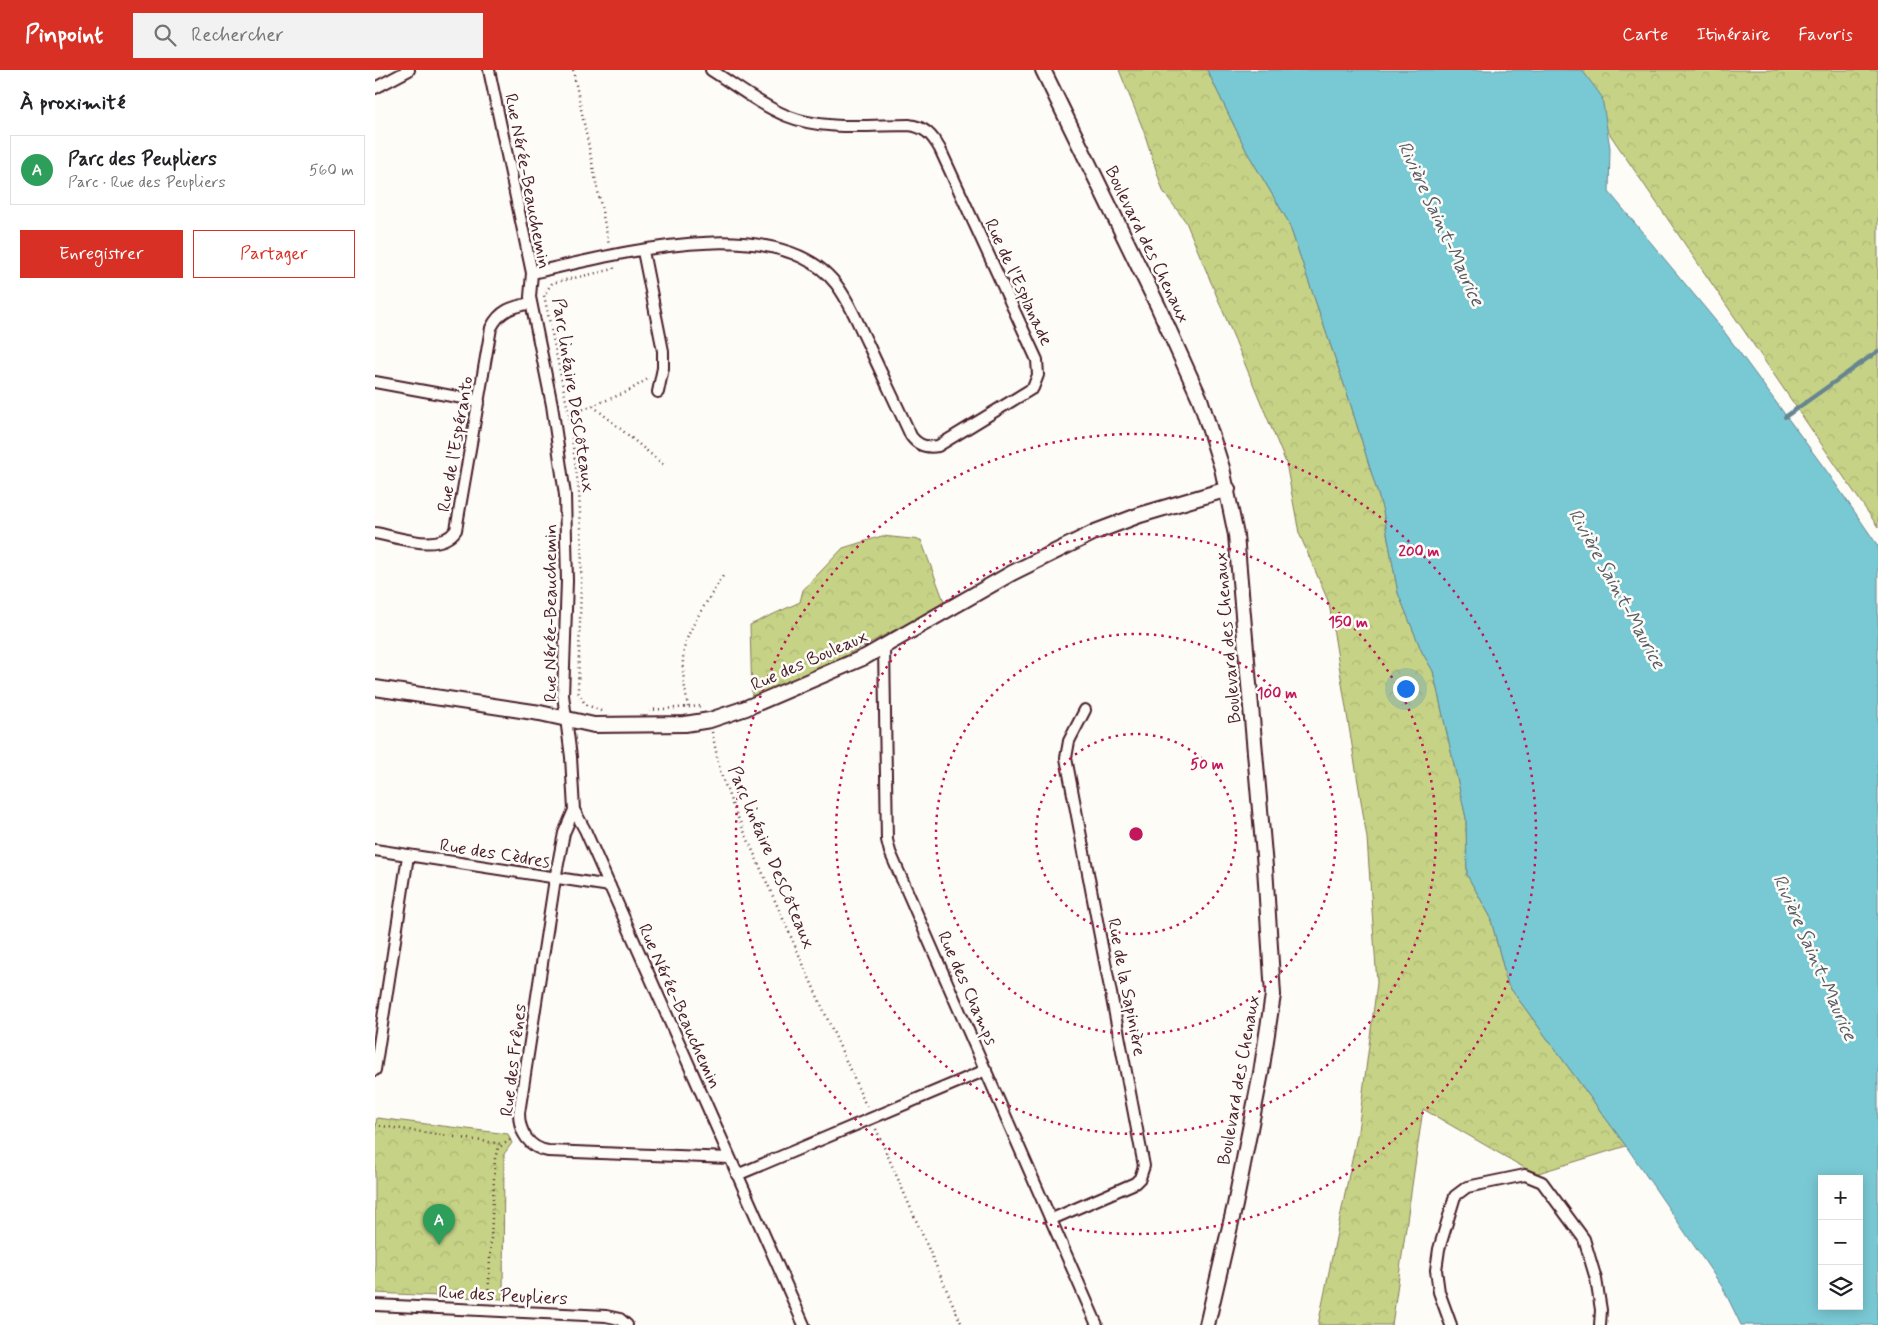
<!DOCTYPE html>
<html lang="fr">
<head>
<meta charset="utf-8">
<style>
  body { margin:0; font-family:Mynerve,sans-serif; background:#f2f2f2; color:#202124 }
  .controls { position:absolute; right:15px; bottom:15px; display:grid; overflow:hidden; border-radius:0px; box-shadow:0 2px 12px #0003 }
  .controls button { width:45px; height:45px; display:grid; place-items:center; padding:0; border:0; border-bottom:1px solid #e0e0e0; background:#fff; color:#202124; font:25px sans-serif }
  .you { position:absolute; left:1030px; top:618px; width:18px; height:18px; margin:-12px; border:4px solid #fff; border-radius:50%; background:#1a73e8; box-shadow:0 0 0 8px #1a73e833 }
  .badge { display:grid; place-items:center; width:32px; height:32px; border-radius:50%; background:#d93025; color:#fff; font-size:16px; font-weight:700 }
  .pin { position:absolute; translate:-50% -41px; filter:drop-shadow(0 1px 2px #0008) }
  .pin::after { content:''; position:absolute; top:26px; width:18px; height:15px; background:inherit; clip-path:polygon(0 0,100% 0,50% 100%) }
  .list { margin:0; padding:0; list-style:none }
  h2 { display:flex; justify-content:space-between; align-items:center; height:65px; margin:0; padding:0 20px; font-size:21px }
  h2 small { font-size:16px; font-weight:400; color:#757577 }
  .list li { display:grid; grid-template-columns:32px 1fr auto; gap:15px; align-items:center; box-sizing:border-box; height:70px; margin:0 10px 10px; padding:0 10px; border:1px solid #e0e0e0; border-radius:0px }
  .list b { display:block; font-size:19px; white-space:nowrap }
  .list p { margin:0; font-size:16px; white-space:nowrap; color:#757577 }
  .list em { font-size:16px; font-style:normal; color:#757577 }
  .actions { display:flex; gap:10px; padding:15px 20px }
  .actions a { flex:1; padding:11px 0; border:1px solid #d93025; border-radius:0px; text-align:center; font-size:18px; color:#d93025 }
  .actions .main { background:#d93025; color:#fff }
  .icon { flex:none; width:28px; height:28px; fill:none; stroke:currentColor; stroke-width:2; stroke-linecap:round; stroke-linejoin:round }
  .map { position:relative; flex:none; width:1503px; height:1255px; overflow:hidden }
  header { display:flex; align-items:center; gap:30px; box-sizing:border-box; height:70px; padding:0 25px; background:#d93025; color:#fff }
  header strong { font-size:24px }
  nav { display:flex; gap:28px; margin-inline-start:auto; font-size:18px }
  .search { width:350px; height:45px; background:#f2f2f2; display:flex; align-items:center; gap:12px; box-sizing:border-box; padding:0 18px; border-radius:0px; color:#757577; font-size:19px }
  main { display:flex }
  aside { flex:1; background:#fff }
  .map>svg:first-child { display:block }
</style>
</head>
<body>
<header>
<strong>Pinpoint</strong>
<div class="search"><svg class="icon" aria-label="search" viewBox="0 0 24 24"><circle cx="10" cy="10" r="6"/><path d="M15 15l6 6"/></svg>Rechercher</div>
<nav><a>Carte</a><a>Itinéraire</a><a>Favoris</a></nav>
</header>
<main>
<aside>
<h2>À proximité<small></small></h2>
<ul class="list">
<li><span class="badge" style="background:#2e9e5b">A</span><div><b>Parc des Peupliers</b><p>Parc · Rue des Peupliers</p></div><em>560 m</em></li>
</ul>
<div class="actions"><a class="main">Enregistrer</a><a>Partager</a></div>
</aside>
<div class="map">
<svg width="1503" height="1255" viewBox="0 0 1503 1255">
  <defs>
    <pattern id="forest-crowns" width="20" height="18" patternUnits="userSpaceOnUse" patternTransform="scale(1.25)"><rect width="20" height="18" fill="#c6d386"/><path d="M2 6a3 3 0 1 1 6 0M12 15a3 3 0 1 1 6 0" fill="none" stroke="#acb574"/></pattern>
  </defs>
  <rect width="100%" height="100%" fill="#fdfcf7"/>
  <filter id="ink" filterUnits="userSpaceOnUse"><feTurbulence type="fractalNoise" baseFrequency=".02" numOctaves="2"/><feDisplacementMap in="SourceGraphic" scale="10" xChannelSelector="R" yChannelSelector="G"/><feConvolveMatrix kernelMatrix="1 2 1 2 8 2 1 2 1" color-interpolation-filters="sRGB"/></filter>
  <g filter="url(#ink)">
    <!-- forest -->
    <path fill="url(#forest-crowns)" stroke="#887958" d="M744 0H832L872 82 913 151 974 329 1008 441 1023 523 1047 582 1058 601 1091 748 1092 805 1115 846 1133 915 1251 1076 1160 1104 1048 1039 1017 1255H943L983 1061 1002 913 992 768 954 533 924 463 911 393 811 152 788 121 768 59Z
      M1191 0H1503V457Z
      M507 466 546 470 570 534 423 610 377 630 375 555 425 532 428 520 468 478Z
      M2 1048 133 1064 137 1073 129 1084 128 1229 0 1223V1059Z"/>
    <!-- water -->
    <path fill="#79c9d4" stroke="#668590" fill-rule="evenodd" d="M832 0H1207L1227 27 1235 78 1234 122 1345 256 1453 403 1503 476V1255H1366L1348 1218 1251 1076 1133 915 1115 846 1092 805 1091 748 1058 601 1047 582 1023 523 1008 441 974 329 913 151 872 82ZM1447 1109H1484V1236H1447Z"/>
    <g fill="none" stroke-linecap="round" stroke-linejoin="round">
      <!-- stream -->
      <path stroke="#668590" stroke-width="4" d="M1410 347 1503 281"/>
      <!-- minor casing -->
      <g stroke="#4a1f2b" stroke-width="14">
        <path id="minor" d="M114 0 157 203 155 227 177 335 190 425 192 511 188 625 196 687 199 740 210 760 429 1255
          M0 18 34 0
          M268 181 288 281V298L283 322
          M157 203C235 186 402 138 461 214 475 232 483 254 493 274 507 305 522 335 536 366 543 376 552 378 563 376L658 318 663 305 662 290 565 79C557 65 550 57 534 55 495 55 449 61 412 46 385 35 360 15 336 0
          M0 312 104 331
          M0 463C24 467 64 484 81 460L116 258C125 240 137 237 156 233
          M509 577 512 770 515 782 722 1255
          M199 740 189 763 180 809 144 1043C144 1062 154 1078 173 1081L355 1088
          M0 780 235 816
          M0 1000 33 786
          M362 1105 611 1000
          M677 1149 760 1113 765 1108 769 1096 691 688 694 671 710 640
          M0 1235 231 1246 245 1249 252 1255
          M1076 1255 1064 1222 1061 1200 1064 1179 1080 1126 1092 1117 1150 1105 1167 1112 1209 1169 1221 1209 1226 1240 1225 1255"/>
      </g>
      <!-- tertiary casing -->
      <g stroke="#4a1f2b" stroke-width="18">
        <path id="tertiary" d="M668 0 783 236 825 329 847 398 861 465 890 797 898 925 886 1003 860 1135 832 1255
          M0 618 165 643 219 655 310 654 335 650 371 638 490 587 637 503 720 462 765 445 853 419"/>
      </g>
      <!-- path -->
      <path stroke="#4a1f2b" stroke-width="2.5" stroke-dasharray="1 4" stroke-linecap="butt" d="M198 0 234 175
        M218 336 290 396
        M194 345 252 322 274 308
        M313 637C310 619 305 594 310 575 315 555 338 523 349 504
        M274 640 328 636
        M226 641 210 634 203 622 207 478 204 422 194 345 169 225 177 213 239 199 238 195
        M337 662 345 701 357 734 492 1038
        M0 1055 127 1074
        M501 1059 587 1255
        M113 1229 120 1088 123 1078 138 1068"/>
      <!-- minor -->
      <use href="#minor" stroke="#fdfcf7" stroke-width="10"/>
      <!-- tertiary -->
      <use href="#tertiary" stroke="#fdfcf7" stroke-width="14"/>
    </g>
  </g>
  <!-- distance rings -->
  <g fill="none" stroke="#c2185b" stroke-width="2.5" stroke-dasharray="2.5 5">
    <circle cx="761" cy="764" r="100"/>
    <circle cx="761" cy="764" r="200"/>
    <circle cx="761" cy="764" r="300"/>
    <circle cx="761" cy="764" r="400"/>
  </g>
  <g text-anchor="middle" stroke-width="5" stroke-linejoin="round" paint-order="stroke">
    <!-- street labels -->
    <g font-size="18" fill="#4a1f2b" stroke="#fdfcf7">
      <text transform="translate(153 111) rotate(79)" y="6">Rue Nérée-Beauchemin</text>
      <text transform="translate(773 174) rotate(64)" y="6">Boulevard des Chenaux</text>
      <text transform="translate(644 212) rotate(65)" y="6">Rue de l'Esplanade</text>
      <text transform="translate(199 325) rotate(81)" y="6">Parc linéaire DesCôteaux</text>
      <text transform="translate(80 374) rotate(-80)" y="6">Rue de l'Espéranto</text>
      <text transform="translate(175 543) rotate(-90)" y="6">Rue Nérée-Beauchemin</text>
      <text transform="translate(852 568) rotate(-95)" y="6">Boulevard des Chenaux</text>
      <text transform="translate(434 590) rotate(-24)" y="6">Rue des Bouleaux</text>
      <text transform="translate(120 783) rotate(9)" y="6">Rue des Cèdres</text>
      <text transform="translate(397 787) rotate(67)" y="6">Parc linéaire DesCôteaux</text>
      <text transform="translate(752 917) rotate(79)" y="6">Rue de la Sapinière</text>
      <text transform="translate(593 918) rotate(66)" y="6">Rue des Champs</text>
      <text transform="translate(305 936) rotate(66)" y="6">Rue Nérée-Beauchemin</text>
      <text transform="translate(138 990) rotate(-83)" y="6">Rue des Frênes</text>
      <text transform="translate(863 1010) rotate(-80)" y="6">Boulevard des Chenaux</text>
      <text transform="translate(128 1225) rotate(3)" y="6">Rue des Peupliers</text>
    </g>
    <!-- water labels -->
    <g font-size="19" font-style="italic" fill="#5a5a66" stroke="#fdfcf7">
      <text transform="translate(1067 153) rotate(65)" y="7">Rivière Saint-Maurice</text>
      <text transform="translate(1243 518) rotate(61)" y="7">Rivière Saint-Maurice</text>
      <text transform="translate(1441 887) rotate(66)" y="7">Rivière Saint-Maurice</text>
    </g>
  </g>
  <circle cx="761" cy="764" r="8" fill="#c2185b" stroke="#fdfcf7" stroke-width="2.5"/>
  <g font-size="15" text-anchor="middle" font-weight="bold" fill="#c2185b" stroke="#fdfcf7" stroke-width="5" stroke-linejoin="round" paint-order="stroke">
    <text x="1044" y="486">200 m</text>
    <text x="973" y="557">150 m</text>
    <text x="902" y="628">100 m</text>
    <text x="832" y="699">50 m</text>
  </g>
</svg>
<div class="controls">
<button>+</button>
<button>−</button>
<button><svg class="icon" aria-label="layers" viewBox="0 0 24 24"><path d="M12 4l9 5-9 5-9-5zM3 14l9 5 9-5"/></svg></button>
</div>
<div class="you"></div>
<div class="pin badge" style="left:64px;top:1175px;background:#2e9e5b">A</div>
</div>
</main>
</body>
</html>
